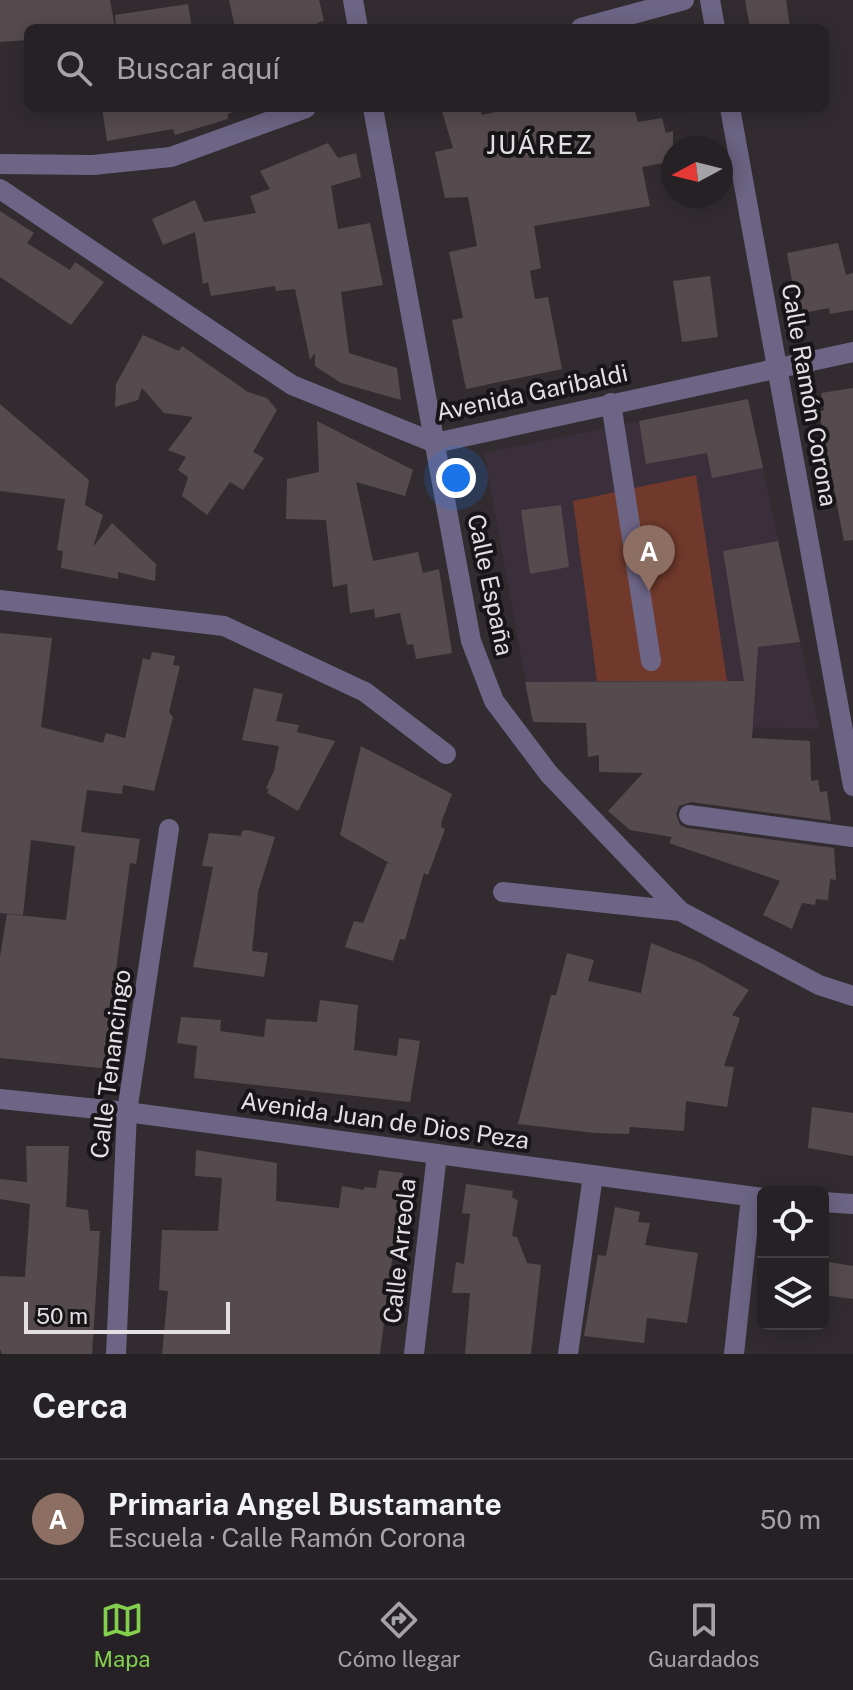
<!DOCTYPE html>
<html lang="es">
<head>
<meta charset="utf-8">
<style>
  body { margin:0; font-family:"Public Sans",sans-serif; background:#2e292d; color:#f1f3f6 }
  .controls { position:absolute; right:24px; bottom:24px; display:grid; overflow:hidden; border-radius:12px; box-shadow:0 4px 20px #0003 }
  .controls button { width:72px; height:72px; display:grid; place-items:center; padding:0; border:0; border-bottom:2px solid #423e42; background:#262125; color:#f1f3f6; font:40px sans-serif }
  .compass { position:absolute; left:661px; top:136px; width:72px; height:72px; border-radius:50%; background:#262125; box-shadow:0 4px 20px #0003; rotate:263deg }
  .scale { position:absolute; left:24px; bottom:20px; width:206px; box-sizing:border-box; padding-left:8px; border:4px solid #e3dfe3; border-top:0; font-size:22px; line-height:28px; white-space:nowrap; color:#e3dfe3; -webkit-text-stroke:6px #181518; paint-order:stroke }
  .you { position:absolute; left:456px; top:478px; width:28px; height:28px; margin:-20px; border:6px solid #fff; border-radius:50%; background:#1a73e8; box-shadow:0 0 0 12px #1a73e833 }
  .badge { display:grid; place-items:center; width:52px; height:52px; border-radius:50%; background:#83d04e; color:#fff; font-size:26px; font-weight:700 }
  .pin { position:absolute; translate:-50% -66px; filter:drop-shadow(0 2px 4px #0008) }
  .pin::after { content:''; position:absolute; top:42px; width:28px; height:24px; background:inherit; clip-path:polygon(0 0,100% 0,50% 100%) }
  .list { margin:0; padding:0; list-style:none }
  h2 { display:flex; justify-content:space-between; align-items:center; height:104px; margin:0; padding:0 32px; font-size:34px }
  h2 small { font-size:26px; font-weight:400; color:#a4a3a7 }
  .list li { display:grid; grid-template-columns:52px 1fr auto; gap:24px; align-items:center; box-sizing:border-box; height:120px; padding:0 32px; border-top:2px solid #423e42 }
  .list b { display:block; font-size:30px; white-space:nowrap }
  .list p { margin:0; font-size:26px; white-space:nowrap; color:#a4a3a7 }
  .list em { font-size:26px; font-style:normal; color:#a4a3a7 }
  .icon { flex:none; width:44px; height:44px; fill:none; stroke:currentColor; stroke-width:2; stroke-linecap:round; stroke-linejoin:round }
  .map { position:relative; flex:none; width:853px; height:1354px; overflow:hidden }
  .search { position:absolute; background:#262125; box-shadow:0 4px 20px #0003; left:24px; right:24px; top:24px; height:88px; display:flex; align-items:center; gap:20px; box-sizing:border-box; padding:0 28px; border-radius:12px; color:#a4a3a7; font-size:30px }
  .sheet { height:224px; background:#262125 }
  nav { display:flex; justify-content:space-around; align-items:center; box-sizing:border-box; height:112px; border-top:2px solid #423e42; background:#262125; font-size:22px; color:#a4a3a7 }
  nav a { display:grid; justify-items:center; gap:4px }
  nav .on { color:#83d04e }
  .map>svg:first-child { display:block }
</style>
</head>
<body>
<div class="map">
<svg width="853" height="1354" viewBox="0 0 853 1354">
  <rect width="100%" height="100%" fill="#322c31"/>
  <!-- built -->
  <path fill="#3a2f3a" d="M748 399 819 729 533 722 484 453Z"/>
  <!-- green -->
  <path fill="#70392c" d="M696 475 727 681H597L573 501Z"/>
  <!-- building -->
  <path fill="#554b4e" d="M0 0H110L115 28H28V40L0 42Z
    M229 0H319L324 21 317 23V28H235Z
    M745 0H786L790 28H750Z
    M188 4 192 28H116L115 15Z
    M102 108H240V109L228 114V119L175 135 173 129 107 141Z
    M441 108H480L482 115 513 108 634 109 638 122 662 118 666 133 673 131V161L642 167 650 206 534 226 541 268 530 271 535 299 548 297 562 369 466 389 452 320 463 318 449 252 477 246 468 197 445 198 435 152 453 148Z
    M328 143 338 158 356 153 361 177 331 186 338 229 370 223 383 285 341 292 349 353 397 368 401 400 341 383 315 366V353L310 360 295 289 276 291 275 286 211 296 208 282 203 284 195 232 163 245 152 219 195 200 204 222 256 213 250 196 270 189 260 171Z
    M0 211 34 233 27 243 70 270 75 262 104 282 71 325 0 277Z
    M838 243 846 275 853 273V310L830 314 829 308 798 314 787 253Z
    M710 276 718 337 682 342 673 281Z
    M143 335 179 351 182 346 248 392 267 398 277 410 253 452 264 458 243 490 230 482 207 515 182 496 188 477 178 470 186 457 168 450 193 417 164 413 142 388 138 400 115 407 116 384Z
    M853 388V540L844 541 819 412 824 410 821 393Z
    M748 399 763 468 712 478 707 453 646 464 639 421Z
    M0 404 89 480 85 505 103 515 93 547 112 523 156 564 155 581 118 572V579L61 568 63 551 57 550 65 499 0 491Z
    M317 421 413 470 405 496 356 482 373 561 418 552 423 573 439 569 452 653 416 659 413 644 407 645 400 613 375 618 374 609 350 613 347 584 333 587 326 520 286 519 287 479 319 472Z
    M561 505 569 567 530 574 521 510Z
    M778 541 800 642 758 647 752 738 810 741 811 781 818 780 820 792 827 791 831 821 691 802 679 806 676 814 680 825 687 828 834 848 836 880 830 879 828 900 816 899 815 905 802 903 792 929 763 915 780 881 669 843 672 837 630 830 608 811 643 773 599 772V755L588 757 586 723 533 722 525 682 744 681 723 551Z
    M0 633 52 638 41 727 103 743 106 733 125 738 143 658 150 660 152 652 175 656 173 665 180 666 169 712 173 717 154 791 123 785 122 794 87 790 81 832 140 839 136 864 130 863 112 1000H119L110 1069 0 1058V957L7 914 66 920 75 846 31 840 23 915 0 913Z
    M254 688 283 694 276 721 299 725 297 732 335 741 298 811 267 793 269 789 266 788 274 771 279 746 242 740Z
    M361 746 452 794 442 820 441 827 445 829 428 875 424 873 405 940 400 939 393 961 345 947 354 921 363 923 387 863 391 864 340 835Z
    M248 830 275 837 258 892 252 951 268 953 264 977 193 967 213 867 202 866 209 833 241 836 242 831Z
    M651 943 699 962 749 990 732 1015 740 1018 724 1066 734 1067 727 1107 686 1101 684 1131 630 1127 629 1134 595 1133 518 1124 551 995H556L567 953 594 960 588 981 641 993Z
    M320 1000 358 1005 354 1050 397 1056 399 1038 420 1041 410 1102 194 1078 197 1046 177 1043 181 1017 221 1020 220 1031 264 1037 266 1019 317 1022Z
    M812 1107 853 1113V1156L808 1148Z
    M26 1146H69L66 1207 88 1210 90 1231H100L92 1354H2L0 1349V1276L25 1277 30 1204 0 1199V1179L27 1182Z
    M196 1150 277 1163 276 1201 339 1208 342 1186 364 1190V1187L376 1188 379 1170 403 1173 380 1354H162L168 1291 159 1290 162 1230 218 1231 222 1178 195 1176Z
    M466 1184 513 1191 512 1197 518 1201 512 1236 517 1237 527 1263 541 1265 531 1354H465L470 1293H452L456 1262 464 1264 470 1214 462 1213Z
    M615 1207 640 1212 638 1222 650 1223 645 1245 698 1253 687 1323 647 1318 644 1343 584 1336 598 1255 606 1256Z
    M823 1261 853 1266V1299L823 1295Z"/>
  <g fill="none" stroke-linecap="round" stroke-linejoin="round">
    <!-- minor -->
    <path stroke="#6c6585" stroke-width="20" d="M353 0 358 28
      M710 0 715 28
      M581 28 684 0
      M373 108 471 641 494 701 549 774 680 911 819 985 853 996
      M730 108 853 786
      M0 164 93 165 171 157 306 108
      M0 189 292 385 435 443 853 352
      M611 403 651 661
      M0 600 224 626 365 692 446 754
      M689 815 853 837
      M503 892 680 911
      M0 1099 127 1112 763 1198
      M823 1202 853 1204
      M116 1354 127 1112 169 829
      M414 1354 437 1154
      M568 1354 593 1175
      M734 1354 751 1197"/>
  </g>
  <g text-anchor="middle" stroke-width="8" stroke-linejoin="round" paint-order="stroke">
    <!-- street labels -->
    <g font-size="24" fill="#e3dfe3" stroke="#181518">
      <text transform="translate(532 393) rotate(-12)" y="8">Avenida Garibaldi</text>
      <text transform="translate(809 395) rotate(80)" y="8">Calle Ramón Corona</text>
      <text transform="translate(490 585) rotate(78)" y="8">Calle España</text>
      <text transform="translate(111 1064) rotate(-83)" y="8">Calle Tenancingo</text>
      <text transform="translate(385 1121) rotate(8)" y="8">Avenida Juan de Dios Peza</text>
      <text transform="translate(400 1251) rotate(-84)" y="8">Calle Arreola</text>
    </g>
    <!-- neighbourhood labels -->
    <g font-size="26" letter-spacing="2" fill="#e3dfe3" stroke="#181518">
      <text x="540" y="154">JUÁREZ</text>
    </g>
  </g>
</svg>
<div class="controls">
<button><svg class="icon" aria-label="locate" viewBox="0 0 24 24"><circle cx="12" cy="12" r="6"/><path d="M12 2v4M12 18v4M2 12h4M18 12h4"/></svg></button>
<button><svg class="icon" aria-label="layers" viewBox="0 0 24 24"><path d="M12 4l9 5-9 5-9-5zM3 14l9 5 9-5"/></svg></button>
</div>
<svg class="compass" viewBox="-18 -18 36 36"><path d="M0-13l5 13h-10z" fill="#e53935"/><path d="M0 13l5-13h-10z" fill="#a4a3a7"/></svg>
<div class="scale">50 m</div>
<div class="you"></div>
<div class="pin badge" style="left:649px;top:591px;background:#8d6e63">A</div>
<div class="search"><svg class="icon" aria-label="search" viewBox="0 0 24 24"><circle cx="10" cy="10" r="6"/><path d="M15 15l6 6"/></svg>Buscar aquí</div>
</div>
<section class="sheet">
<h2>Cerca<small></small></h2>
<ul class="list">
<li><span class="badge" style="background:#8d6e63">A</span><div><b>Primaria Angel Bustamante</b><p>Escuela · Calle Ramón Corona</p></div><em>50 m</em></li>
</ul>
</section>
<nav>
<a class="on"><svg class="icon" aria-label="map" viewBox="0 0 24 24"><path d="M3 6l6-2 6 2 6-2v14l-6 2-6-2-6 2zM9 4v14M15 6v14"/></svg>Mapa</a>
<a><svg class="icon" aria-label="directions" viewBox="0 0 24 24"><path d="M12 3l9 9-9 9-9-9zM9 14v-3h6M13 9l2 2-2 2"/></svg>Cómo llegar</a>
<a><svg class="icon" aria-label="saved" viewBox="0 0 24 24"><path d="M7 4h10v16l-5-4-5 4z"/></svg>Guardados</a>
</nav>
</body>
</html>
